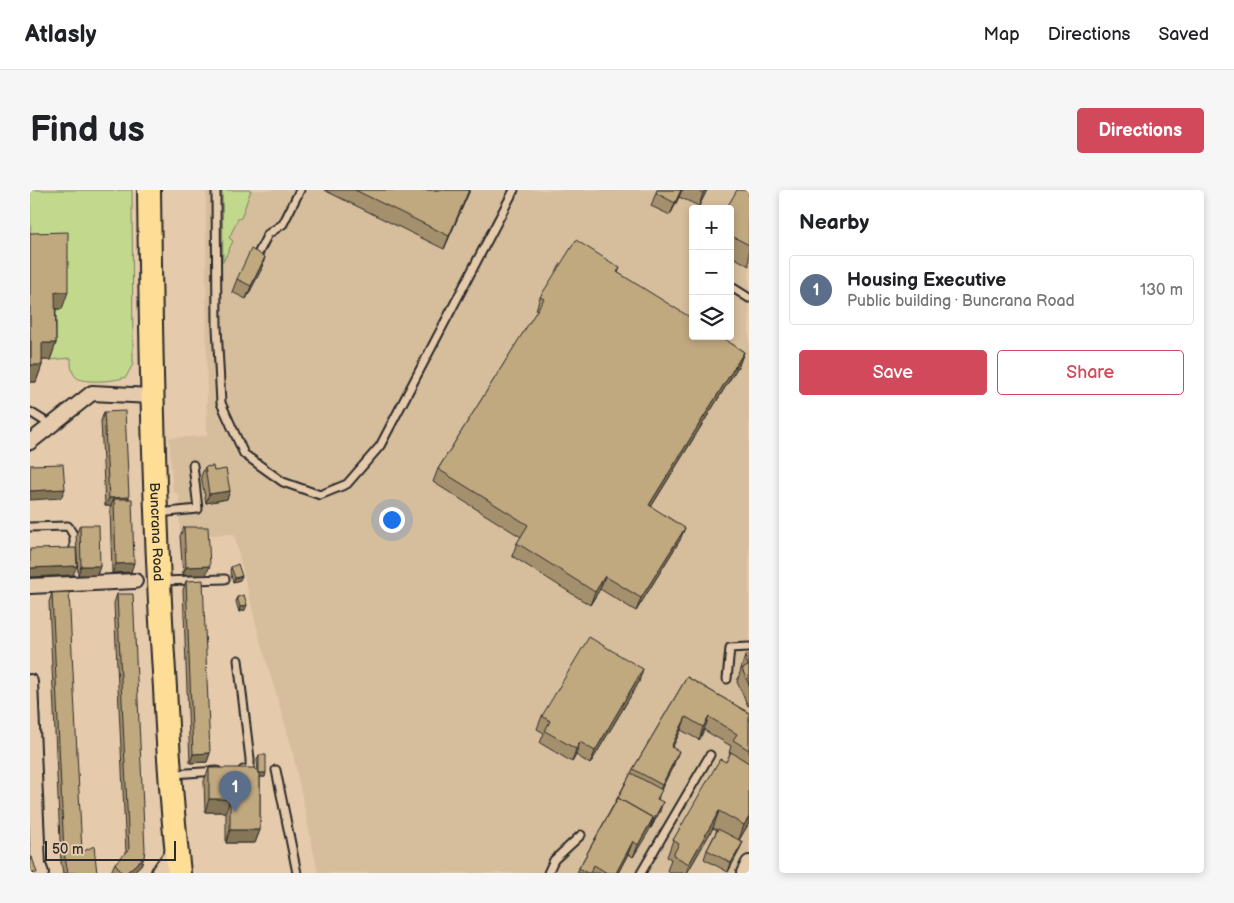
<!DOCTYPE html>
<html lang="en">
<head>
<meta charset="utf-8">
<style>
  body { margin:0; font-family:"Balsamiq Sans",sans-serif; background:#f6f6f6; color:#202124 }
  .controls { position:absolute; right:15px; top:15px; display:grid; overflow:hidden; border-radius:5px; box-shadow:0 2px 8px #0003 }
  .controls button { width:45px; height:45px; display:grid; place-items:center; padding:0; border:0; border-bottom:1px solid #e0e0e0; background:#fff; color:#202124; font:25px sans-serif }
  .scale { position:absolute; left:15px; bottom:12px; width:131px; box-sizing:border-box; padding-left:5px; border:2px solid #2b2b2b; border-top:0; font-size:14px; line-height:18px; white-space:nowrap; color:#2b2b2b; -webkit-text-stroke:4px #e5caac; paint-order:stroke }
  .you { position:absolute; left:361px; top:329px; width:18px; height:18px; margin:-12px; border:4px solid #fff; border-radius:50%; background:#1a73e8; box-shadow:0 0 0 8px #1a73e833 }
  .badge { display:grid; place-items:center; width:32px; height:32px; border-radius:50%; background:#d1495b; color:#fff; font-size:16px; font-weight:700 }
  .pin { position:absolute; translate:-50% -41px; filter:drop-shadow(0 1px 2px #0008) }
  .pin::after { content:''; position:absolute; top:26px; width:18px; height:15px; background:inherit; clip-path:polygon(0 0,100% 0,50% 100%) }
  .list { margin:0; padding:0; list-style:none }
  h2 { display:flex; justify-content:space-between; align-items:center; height:65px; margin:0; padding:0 20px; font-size:21px }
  h2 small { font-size:16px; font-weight:400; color:#757577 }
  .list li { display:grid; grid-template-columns:32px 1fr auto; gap:15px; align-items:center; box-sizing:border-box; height:70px; margin:0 10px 10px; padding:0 10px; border:1px solid #e0e0e0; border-radius:5px }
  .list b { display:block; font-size:19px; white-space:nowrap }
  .list p { margin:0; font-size:16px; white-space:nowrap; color:#757577 }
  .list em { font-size:16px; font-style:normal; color:#757577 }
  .actions { display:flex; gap:10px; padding:15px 20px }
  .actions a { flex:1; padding:11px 0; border:1px solid #d1495b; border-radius:5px; text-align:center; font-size:18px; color:#d1495b }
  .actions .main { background:#d1495b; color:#fff }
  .icon { flex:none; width:28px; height:28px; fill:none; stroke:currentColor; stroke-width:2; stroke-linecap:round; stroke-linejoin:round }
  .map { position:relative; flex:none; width:719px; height:683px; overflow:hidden; border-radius:5px }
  header { display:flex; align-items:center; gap:30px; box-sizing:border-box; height:70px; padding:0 25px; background:#fff; border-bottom:1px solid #e0e0e0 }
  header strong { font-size:24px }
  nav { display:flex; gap:28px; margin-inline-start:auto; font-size:18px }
  .intro { display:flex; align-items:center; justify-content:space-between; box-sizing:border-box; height:120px; padding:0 30px }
  h1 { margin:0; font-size:35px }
  .button { padding:12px 22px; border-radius:5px; background:#d1495b; color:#fff; font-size:18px; font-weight:700 }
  main { display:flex; gap:30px; padding:0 30px }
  aside { flex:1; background:#fff; border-radius:5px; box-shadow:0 2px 8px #0003 }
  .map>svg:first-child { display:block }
</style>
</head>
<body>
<header>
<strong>Atlasly</strong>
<nav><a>Map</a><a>Directions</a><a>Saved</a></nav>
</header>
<div class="intro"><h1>Find us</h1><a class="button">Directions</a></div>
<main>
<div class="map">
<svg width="719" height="683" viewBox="0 0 719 683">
  <rect width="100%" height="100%" fill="#e5caac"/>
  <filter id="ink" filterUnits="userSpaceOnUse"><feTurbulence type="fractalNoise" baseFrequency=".02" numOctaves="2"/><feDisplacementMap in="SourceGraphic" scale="10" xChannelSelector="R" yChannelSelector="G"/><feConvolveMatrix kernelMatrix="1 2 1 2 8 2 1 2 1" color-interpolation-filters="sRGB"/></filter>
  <g filter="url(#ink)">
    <!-- built -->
    <path fill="#d6bd9c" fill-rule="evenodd" d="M176 0H719V683H288L261 554 230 450 204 344 150 346 149 304 143 302 139 248 177 246ZM663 19H700V146H663Z"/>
    <!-- green -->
    <path fill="#c2d88d" stroke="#76825c" d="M0 0H102L103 174 96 187C87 191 53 194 46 187 41 182 41 175 41 168L20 170 1 59Z
      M192 0H221L211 28 208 29 199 48 203 51 193 72Z"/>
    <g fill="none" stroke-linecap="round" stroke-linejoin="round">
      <!-- service casing -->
      <g stroke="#2b2b2b" stroke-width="11">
        <path id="service" d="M186 0 187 137 191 213 214 264 253 292 290 305 317 294 350 256 484 0
          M225 70 238 44 253 34 270 0
          M700 96 719 108
          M0 222 21 235
          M128 323 168 319 163 275
          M0 337 38 336 44 346V365
          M131 391 195 389
          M208 470 220 569V579L213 580
          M697 489 700 458 719 457
          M246 580 267 683
          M143 584 187 581
          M518 683 524 670 551 645
          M611 683 680 565"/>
      </g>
      <!-- minor casing -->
      <g stroke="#2b2b2b" stroke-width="18">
        <path id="minor" d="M0 252 62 203 121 206
          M0 396 105 391
          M0 492 8 675 11 683
          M714 683 719 673"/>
      </g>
      <!-- secondary casing -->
      <g stroke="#2b2b2b" stroke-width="22">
        <path id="secondary" d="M131 683 146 662"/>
      </g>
      <!-- trunk casing -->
      <g stroke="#2b2b2b" stroke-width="26">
        <g id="trunk">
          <path id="s1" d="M119 0C121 166 124 332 135 498 138 560 142 622 149 683"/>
        </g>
      </g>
      <!-- service -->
      <use href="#service" stroke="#e5caac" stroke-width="7"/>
      <!-- minor -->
      <use href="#minor" stroke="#e5caac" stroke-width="14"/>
      <!-- secondary -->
      <use href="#secondary" stroke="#e5caac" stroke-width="19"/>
      <!-- trunk -->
      <use href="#trunk" stroke="#fedd96" stroke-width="22"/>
    </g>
    <!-- wall -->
    <path fill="#a5906d" stroke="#2b2b2b" d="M294 0H440L414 59Z
      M627 0H677L669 16 649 7 640 25 621 16Z
      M719 0V76L700 65V19Z
      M0 43 32 119H26V153L20 170H12V175L6 192H0Z
      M235 67 231 80 216 109 202 102 207 89Z
      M590 78 588 83 714 162 709 175 621 317 650 350 606 421 570 399 560 415 482 366 487 353 491 347 403 292 408 279 507 121 506 120 510 107Z
      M74 222 99 307V309L101 382 82 383 80 318 81 316H75L71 231Z
      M175 277 184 281 200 301 197 309 176 313 171 286Z
      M50 335 70 376 67 385H48L46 344Z
      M154 337 176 385H153L150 346Z
      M201 377 210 390 203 392 200 381Z
      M156 391 180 563 177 572 160 573 153 400Z
      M22 403 52 662 67 683H33L31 672 19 412Z
      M87 404 114 667 111 675 102 683H82L81 682 85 673 96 663 84 413Z
      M207 407 215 420 209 422 206 412Z
      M719 465V516H718L707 492 715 466Z
      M657 487 719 523V633L709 650V661L698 682 674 669 677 660 687 640 683 638 657 683H640L637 681 641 669 637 667 643 650 696 572 700 564 699 563 701 556 674 540 669 550 651 540 642 558 644 574 631 599 628 610 630 621 621 638H620L603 667 598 664 588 683H547L549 678 601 583 603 579Z
      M609 492 560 574 546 565 542 572 510 553 514 543 507 539 512 526Z
      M229 565 235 587H230V640L225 653H196V622H175L174 591 179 578 228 582 227 570Z"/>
    <!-- shaded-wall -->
    <path fill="#867659" stroke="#2b2b2b" d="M439 0H440L414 59 419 46Z
      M651 0H652L649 7 640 25 645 13Z
      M675 0H677L669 16 673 3Z
      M235 67 231 80 216 109 221 96Z
      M25 102H38L32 119H19Z
      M12 153H26L20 170H6Z
      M714 162 709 175 614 328 619 315Z
      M1 175H12L6 192H0V178Z
      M35 299 31 308 0 310V301Z
      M200 301 197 309 176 313 179 304Z
      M99 307 96 316 84 309 81 316H75L79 308Z
      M655 338 650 350 606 421 611 408Z
      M104 373 101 382 82 383 86 374Z
      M47 376 43 385 0 387V378Z
      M51 376H70L67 385H48Z
      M180 376 176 385H153L156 377Z
      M212 386 210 390 203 392 205 388Z
      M575 386 570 399 560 415 565 402Z
      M217 415 215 420 209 422 210 417Z
      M613 479 609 492 560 574 565 561Z
      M656 527 651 540 636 570 641 557Z
      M679 527 674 540 669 550 673 537Z
      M550 552 546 565 542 572 546 559Z
      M649 561 644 574 627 608 632 595Z
      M180 563 177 572 160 573 163 564Z
      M229 583H236L235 587H228Z
      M179 609H200L196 622H175Z
      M633 612 630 621 621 638 624 629Z
      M689 621 683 638 657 683H656L659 674Z
      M719 627V633L708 652 714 635Z
      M623 628 619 641 603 667 608 655Z
      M200 640H230L225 653H196Z
      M603 651 598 664 588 683H586Z
      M713 652 709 661 698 682 701 673Z
      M114 667 111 675 102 683H96Z"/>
    <!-- building -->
    <path fill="#c0a87f" stroke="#2b2b2b" d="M325 0H439L419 46Z
      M627 0H651L645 13 626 3Z
      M666 0H675L673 3Z
      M707 0H719V55L700 45V19H696Z
      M38 42V102H25L26 153H12V175H1V151H0V43Z
      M546 50 590 78 587 82 663 129V146H690L714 162 619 315 655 338 611 408 575 386 565 402 487 353 498 335 408 279 514 109 510 107Z
      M221 59 235 67 221 96 207 89Z
      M95 221 99 307 79 308 74 222Z
      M33 274 35 299 0 301V275Z
      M183 276 184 281 196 279 200 301 179 304 175 277Z
      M84 309H102L104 373 86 374Z
      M50 335H69L70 376H51Z
      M154 337H178L180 376 156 377Z
      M46 358 47 376 0 378V359Z
      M208 374 212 386 205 388 201 377Z
      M173 390 180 563 163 564 156 391Z
      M39 402 52 662 64 656 67 683H38L34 663 22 403Z
      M87 404H103L115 660 114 667 96 683H92L85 673 99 660Z
      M214 405 217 415 210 417 207 407Z
      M559 447 613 479 565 561 550 552 546 559 515 541 520 531 512 526Z
      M719 465V495L712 479 718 476 715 466Z
      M657 487 719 523V560L703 550 707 544 679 527 673 537 656 527 641 557 649 561 632 595 603 579Z
      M701 562 719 573V627L714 635 689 621 659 674 643 665 649 654 643 650 690 569 696 572Z
      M229 565H236V583H229Z
      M179 578H224L230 584V640H200V609H179Z
      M601 583 632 600 627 609 633 612 624 629H623V628L588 608Z
      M588 608 623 628 608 655 603 651 586 683H577L564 675 560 683H557L549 678Z
      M688 639 713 652 701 673 677 660Z
      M0 667H2L7 683H0Z"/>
  </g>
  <g text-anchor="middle" stroke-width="5" stroke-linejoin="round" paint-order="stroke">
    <!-- street labels -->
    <g font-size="14" fill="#2b2b2b" stroke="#e5caac">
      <text dy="5" stroke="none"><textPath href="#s1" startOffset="342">Buncrana Road</textPath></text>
    </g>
  </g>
</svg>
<div class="controls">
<button>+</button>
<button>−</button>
<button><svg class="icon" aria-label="layers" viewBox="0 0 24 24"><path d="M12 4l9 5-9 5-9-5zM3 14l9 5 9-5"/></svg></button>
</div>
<div class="scale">50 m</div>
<div class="you"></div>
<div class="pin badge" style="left:205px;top:622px;background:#5c6f8a">1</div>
</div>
<aside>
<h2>Nearby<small></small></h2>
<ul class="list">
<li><span class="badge" style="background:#5c6f8a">1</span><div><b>Housing Executive</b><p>Public building · Buncrana Road</p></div><em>130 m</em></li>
</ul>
<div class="actions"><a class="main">Save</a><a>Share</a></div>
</aside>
</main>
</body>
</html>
